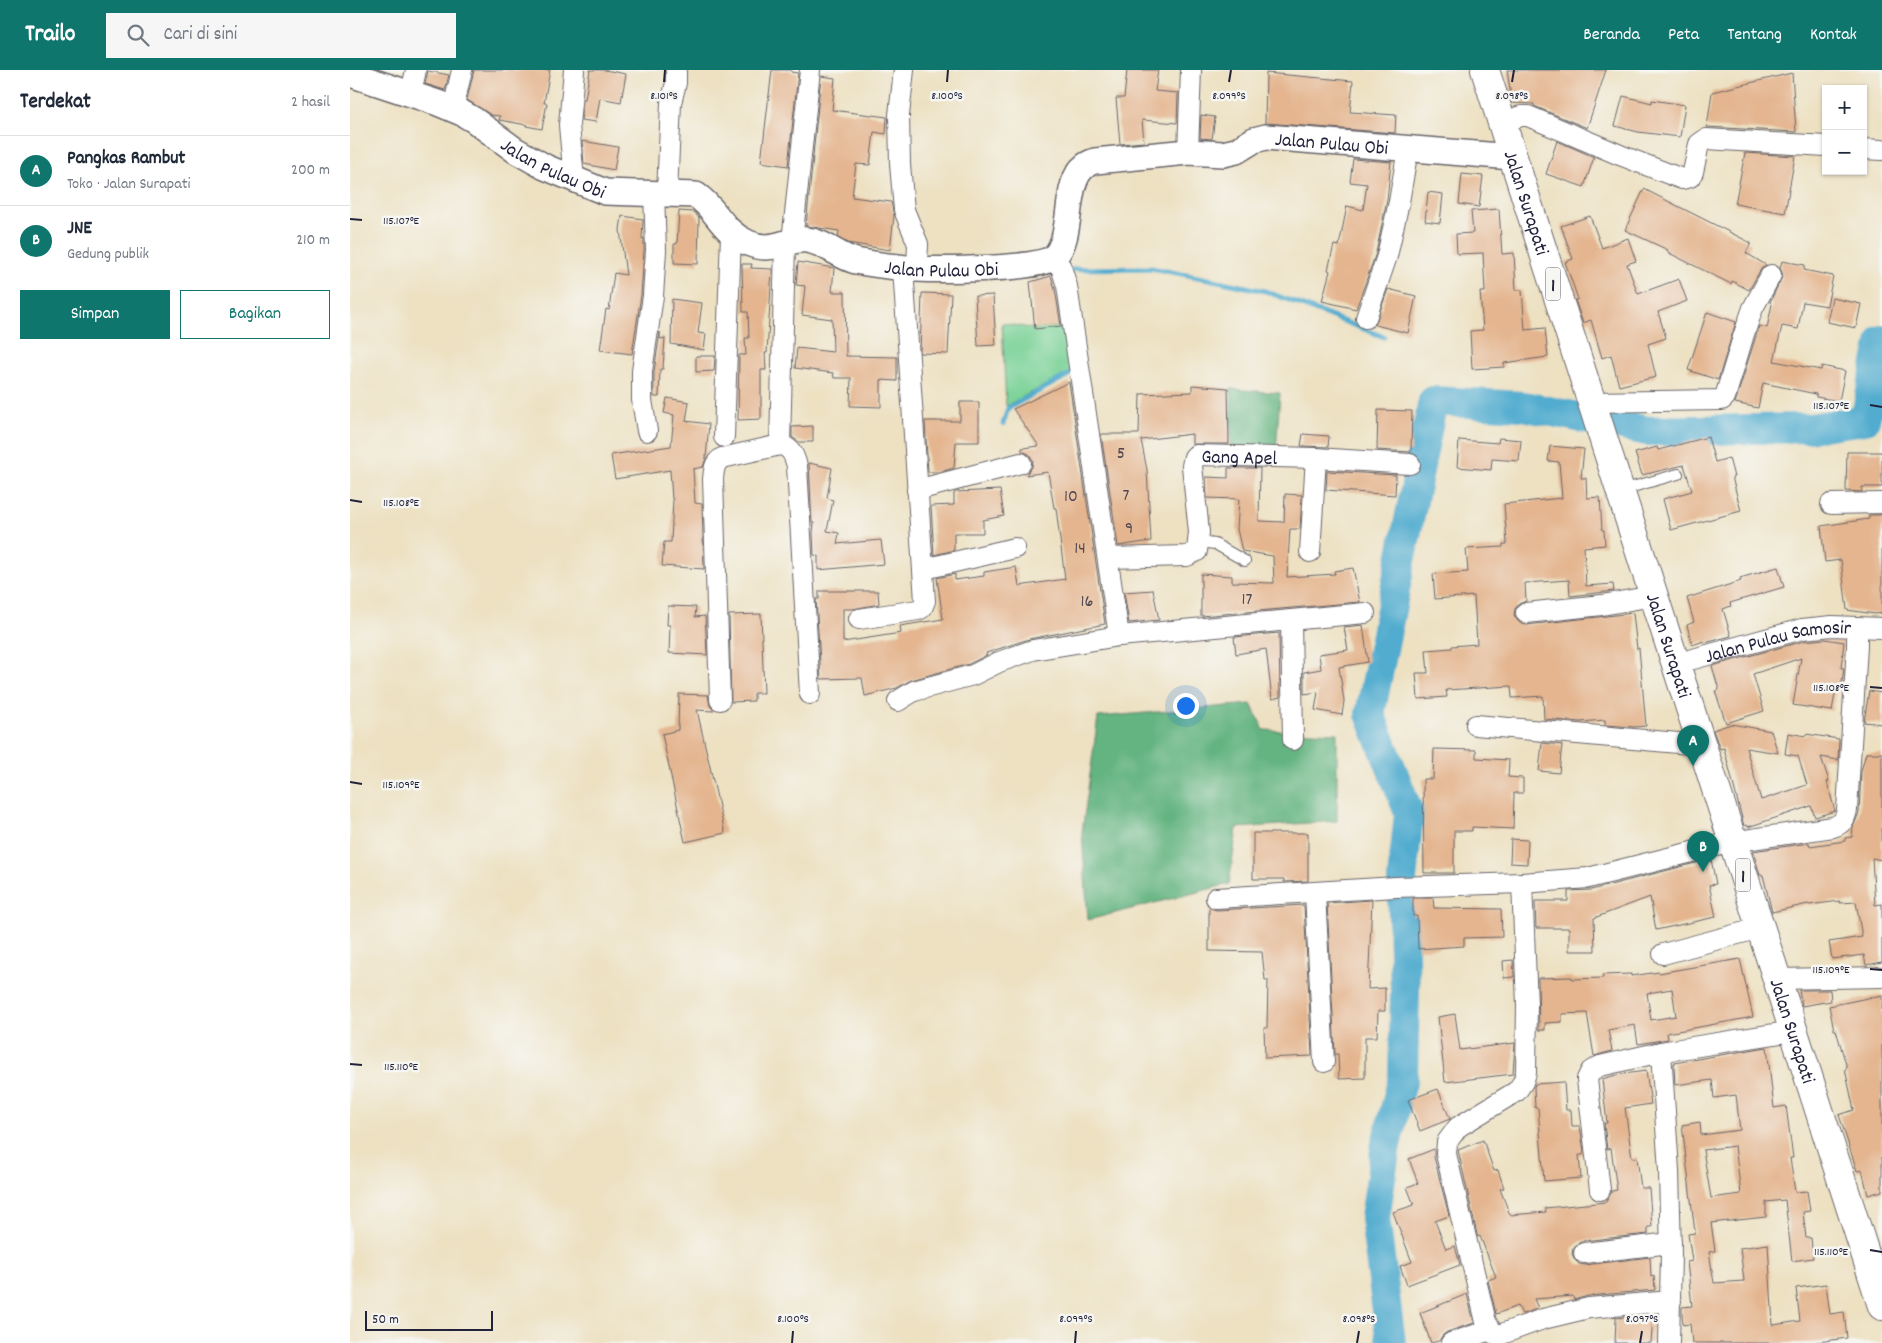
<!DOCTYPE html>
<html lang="id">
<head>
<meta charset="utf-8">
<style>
  body { margin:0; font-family:Dekko,sans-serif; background:#f6f6f7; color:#1f2937 }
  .controls { position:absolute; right:15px; top:15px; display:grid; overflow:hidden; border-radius:0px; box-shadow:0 1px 4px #0004 }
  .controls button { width:45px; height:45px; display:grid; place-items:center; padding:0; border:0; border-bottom:1px solid #e0e1e3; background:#fff; color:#1f2937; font:25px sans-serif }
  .scale { position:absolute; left:15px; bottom:12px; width:128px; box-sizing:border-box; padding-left:5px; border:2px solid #22223b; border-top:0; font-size:14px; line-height:18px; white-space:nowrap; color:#22223b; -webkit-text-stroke:4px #f6f6f2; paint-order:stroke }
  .you { position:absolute; left:835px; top:635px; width:18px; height:18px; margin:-12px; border:4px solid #fff; border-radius:50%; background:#1a73e8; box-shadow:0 0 0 8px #1a73e833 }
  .badge { display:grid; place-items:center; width:32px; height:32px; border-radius:50%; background:#0f766e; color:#fff; font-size:16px; font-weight:700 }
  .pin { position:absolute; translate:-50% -41px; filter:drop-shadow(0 1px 2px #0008) }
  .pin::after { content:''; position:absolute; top:26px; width:18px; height:15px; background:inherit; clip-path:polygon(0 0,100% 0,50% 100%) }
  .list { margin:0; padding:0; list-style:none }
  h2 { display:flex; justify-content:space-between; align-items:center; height:65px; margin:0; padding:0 20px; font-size:21px }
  h2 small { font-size:16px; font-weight:400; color:#747a83 }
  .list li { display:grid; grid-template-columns:32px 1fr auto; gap:15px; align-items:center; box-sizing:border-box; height:70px; padding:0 20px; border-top:1px solid #e0e1e3 }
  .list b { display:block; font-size:19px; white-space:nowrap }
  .list p { margin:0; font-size:16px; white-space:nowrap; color:#747a83 }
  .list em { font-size:16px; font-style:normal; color:#747a83 }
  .actions { display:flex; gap:10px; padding:15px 20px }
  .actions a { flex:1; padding:11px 0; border:1px solid #0f766e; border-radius:0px; text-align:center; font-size:18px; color:#0f766e }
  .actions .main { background:#0f766e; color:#fff }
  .icon { flex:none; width:28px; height:28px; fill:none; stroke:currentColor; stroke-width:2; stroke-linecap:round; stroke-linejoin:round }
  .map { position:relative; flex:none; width:1532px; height:1273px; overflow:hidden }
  header { display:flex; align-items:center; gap:30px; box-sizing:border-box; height:70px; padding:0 25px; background:#0f766e; color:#fff }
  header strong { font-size:24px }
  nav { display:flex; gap:28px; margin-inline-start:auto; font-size:18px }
  .search { width:350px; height:45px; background:#f6f6f7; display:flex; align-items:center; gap:12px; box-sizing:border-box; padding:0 18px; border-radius:0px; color:#747a83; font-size:19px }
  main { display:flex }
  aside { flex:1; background:#fff }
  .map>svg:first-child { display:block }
</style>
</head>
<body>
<header>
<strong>Trailo</strong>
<div class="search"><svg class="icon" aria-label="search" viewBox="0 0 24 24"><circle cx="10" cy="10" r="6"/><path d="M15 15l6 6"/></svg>Cari di sini</div>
<nav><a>Beranda</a><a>Peta</a><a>Tentang</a><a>Kontak</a></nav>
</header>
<main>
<aside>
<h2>Terdekat<small>2 hasil</small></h2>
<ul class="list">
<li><span class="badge">A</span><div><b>Pangkas Rambut</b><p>Toko · Jalan Surapati</p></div><em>200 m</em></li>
<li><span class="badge">B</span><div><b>JNE</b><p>Gedung publik</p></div><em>210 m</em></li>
</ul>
<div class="actions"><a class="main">Simpan</a><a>Bagikan</a></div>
</aside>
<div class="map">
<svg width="1532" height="1273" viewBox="0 0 1532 1273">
  <rect width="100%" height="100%" fill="#f6f6f2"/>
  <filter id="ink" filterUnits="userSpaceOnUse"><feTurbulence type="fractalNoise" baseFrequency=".02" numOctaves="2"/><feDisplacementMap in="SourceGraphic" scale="10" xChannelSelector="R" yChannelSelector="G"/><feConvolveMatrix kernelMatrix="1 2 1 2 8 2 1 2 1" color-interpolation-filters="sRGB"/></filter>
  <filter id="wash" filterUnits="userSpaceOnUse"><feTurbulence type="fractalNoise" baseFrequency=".0096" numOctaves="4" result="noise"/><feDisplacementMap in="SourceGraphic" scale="20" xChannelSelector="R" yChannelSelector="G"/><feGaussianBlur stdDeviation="1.12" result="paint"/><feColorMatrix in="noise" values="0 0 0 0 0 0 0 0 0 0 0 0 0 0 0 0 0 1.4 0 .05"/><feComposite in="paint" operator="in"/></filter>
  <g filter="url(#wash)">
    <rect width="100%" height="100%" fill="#ede1c2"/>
    <!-- green -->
    <path fill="#7ad297" stroke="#4e7a69" d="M652 253 685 259 718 256 724 300 656 336Z"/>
    <!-- forest -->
    <path fill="#63b480" stroke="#426b5e" d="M881 319 930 323 926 384 881 381Z
      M901 634 914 660 987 663V751L887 758 879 814 738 850 732 762 748 647Z"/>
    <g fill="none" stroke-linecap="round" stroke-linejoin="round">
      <!-- stream -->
      <path stroke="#51accf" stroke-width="5" d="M716 202 724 199 801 198 863 210 915 221 1034 267
        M653 354 658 338 724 302"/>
      <!-- river -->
      <path stroke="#51accf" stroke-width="30" d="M1041 1273 1025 1148 1036 1074 1053 1008 1055 922 1052 809 1059 743 1020 644 1083 331 1173 336 1298 361 1459 358 1515 350 1532 270"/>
    </g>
    <g id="blocks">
      <!-- building -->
      <path fill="#e4b58f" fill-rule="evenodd" d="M124 0H200L194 33H197L192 59 176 56 177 55 149 50 150 46 141 45 117 30Z
        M240 0H255L276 4 271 32 250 28 246 52 231 50 233 29H235Z
        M422 0H441V2L448 3 438 96 411 92Z
        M777 0H808L805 21 828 23 827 53 792 50 794 72 770 74 766 28H774Z
        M1157 0H1256L1237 58 1184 36V34L1162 33Z
        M78 1 99 5 95 20 75 14Z
        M916 3 1003 11 1000 42 1046 45 1045 63 915 53Z
        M1442 3 1446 62 1357 57 1362 22Z
        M471 6 485 8 482 40 537 47 536 64 524 62 520 95 506 94 502 127 541 132 544 146 540 180 498 173 488 167 489 161 456 156Z
        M1273 26 1302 33V30L1335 35 1330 67 1288 62 1265 56Z
        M851 45 865 47 862 69 850 68Z
        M232 71 268 77 264 100 234 94Z
        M1207 71 1244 87 1234 117 1196 104Z
        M1395 83 1445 86 1435 143 1385 134Z
        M1003 89 1041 92 1037 130 1026 183 1006 239 972 231 980 201 978 200 984 175 989 176 997 136 1013 140 1017 114 1000 112Z
        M1112 104 1133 106 1129 137 1109 134Z
        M1294 119 1401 173 1396 183 1416 195 1411 199 1399 220 1382 211 1381 214 1317 182 1318 180 1275 160Z
        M1078 122 1093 124 1090 153 1075 151Z
        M1149 139 1152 184 1164 183 1166 220H1172L1175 260 1195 258 1198 287 1154 293V297L1122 299 1120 261 1133 260 1130 222H1135L1133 183 1107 184 1106 164 1123 163 1121 141Z
        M329 141 344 142 349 148 348 194 324 193V174H327Z
        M272 146 293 149 292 169 294 168V180L291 225 282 284 250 280 256 239 259 240 264 203 276 205 270 160Z
        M1240 146 1252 178 1278 168 1286 191 1277 194 1288 224 1329 209 1337 231 1308 242 1316 268 1298 274 1306 307 1269 316 1261 285 1252 288 1241 250 1233 253 1225 230 1228 229 1215 192 1223 189 1211 156Z
        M1432 191 1455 195 1454 200 1483 206 1477 236 1453 232 1448 259 1432 256 1424 291 1471 300 1472 296 1495 301 1489 331 1466 327V324L1413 313 1408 338 1385 333 1409 256 1417 258 1422 234 1420 232 1433 205 1430 198Z
        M448 192 484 198 482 222H495L496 286 547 287V311L531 310V337L500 336 501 308H484L483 303 445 298 447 278 483 282 482 249 452 245 455 216 446 215Z
        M392 194H402L401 198 422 199 417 283H415L416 300H411V349L388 350 389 285H396L395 268H399L398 242H393Z
        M701 206 705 219 711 256 685 259 680 212Z
        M1038 219 1066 226 1058 263 1025 255Z
        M572 223 601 224 598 284 570 283Z
        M643 225 646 275 628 276 625 226Z
        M1482 228 1511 234 1506 258 1477 252Z
        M322 229 352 233 348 263 356 264 354 280 321 274Z
        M1357 242 1386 252 1368 310 1338 300Z
        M310 262V269L315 268 313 299H310L309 327H304V302Z
        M346 286H365L364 301 346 302Z
        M719 312 755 554 679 569 636 583 637 585 619 594 561 610 547 618 515 626 512 608 471 609 466 529H469V521H528L529 534 503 539H493V572L551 563 550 556 593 549 587 508 605 504V510L634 506V502L666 497 669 516 715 509 706 438H704L698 402 676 405 682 397 683 390 679 384 672 381V378L689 376 663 339Z
        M842 315 878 318 879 374H842V364L791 370 797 400 801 471 768 476 751 364H789L790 324 842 322Z
        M317 328 339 332 336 351 359 354 356 388 353 397 343 399 345 433 352 434 354 499 312 496 314 472H321L323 429H322L320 400 265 409 261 385 321 376 324 345 314 343Z
        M610 332H629V372H606L604 398 590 402H578L575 351H610Z
        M1028 340 1062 341 1061 382 1027 380Z
        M463 356V372H449L442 367V357Z
        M953 364 979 366 978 377 951 376Z
        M1358 367 1365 392 1379 388 1384 407H1382L1391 441 1321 460 1313 429 1342 421 1334 395 1292 405 1285 383 1307 377 1308 380Z
        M1149 368 1171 370 1169 391 1142 389 1141 400 1107 397 1109 370 1148 373Z
        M1200 376 1234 379 1231 408H1236L1237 428 1250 427 1252 460H1254L1255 475 1234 477 1236 516 1263 514 1264 521 1220 526 1219 510 1175 513 1176 531 1169 534 1165 539 1164 545 1167 550 1171 554 1177 555 1283 543 1287 579 1289 578 1296 656 1284 657 1255 655V650L1230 652 1194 649 1193 626 1162 628 1161 616 1096 620 1097 627 1068 629 1066 603H1078L1076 580 1102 578V576L1127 574 1124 526 1085 529 1083 504 1118 502 1116 479 1153 477V474H1157L1154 434 1212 428 1209 392 1198 391Z
        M1497 382H1532V417H1512V422L1496 421Z
        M459 393 482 398 477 428 483 430 477 461 489 463 487 474 531 470 534 494 468 500V486L464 485 463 463 464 453H462Z
        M878 398H910L909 451 934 452 935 424 952 425 950 459H940L937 507 985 504 984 501 1003 498 1010 532 851 546V504L882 506V512L924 513 923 486 892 481 887 459 889 429 857 428 856 407 878 408Z
        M977 401 1046 405 1045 425 976 420Z
        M650 420 654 446 633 450V463H604V480L584 485 581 436 604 435V423L606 422Z
        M1519 445H1532V543L1525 544 1497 540 1491 490 1475 492 1471 456 1519 449Z
        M1428 497 1434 517 1380 533 1381 536 1373 539 1381 566 1355 573 1354 571 1342 575 1337 555 1344 552 1337 528 1391 511 1390 508Z
        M803 520 809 550 779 553 774 522Z
        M318 536 346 537 345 547 355 546 357 585 319 583 320 555H317Z
        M411 544 414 623H404V631L381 632 379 545Z
        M1013 555 1018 592 989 597 994 631 992 645 965 640 968 622 954 624V602L971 599 969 584 998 580 994 557Z
        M929 563 930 627 922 629 916 579 886 584 884 567Z
        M1475 569 1494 572 1491 598H1494L1491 619 1486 618 1482 641 1443 635 1451 588 1403 604 1414 641 1376 653 1365 621 1369 620 1362 596 1454 571Z
        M1519 621 1532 623V654L1514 652Z
        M329 624 358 625 360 636 363 639V641L347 640 375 763 335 772 312 664 328 660Z
        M1381 654 1421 661 1428 683 1396 678 1411 730 1457 715 1448 686 1435 684 1438 663 1456 666V664L1489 669 1488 690 1471 687 1479 711 1477 712 1485 741 1465 747 1461 736 1398 757 1397 755 1394 756 1374 678 1370 679 1363 660Z
        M1192 673 1212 675 1209 703 1189 701Z
        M1084 679 1126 680V688L1159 690 1158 707 1173 708V723H1164L1163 759 1122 757V761H1104V803H1074L1073 709H1083Z
        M1516 683H1532V790L1522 788 1525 835 1532 834V892L1516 895 1514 885 1482 889 1479 872 1512 867 1506 832 1490 833V831L1459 835 1458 834 1422 842 1413 805H1410L1403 781 1459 773 1460 776 1495 771V768L1502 767 1503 757 1509 743 1511 701Z
        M903 763H958V811L934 812V809H903Z
        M1161 769 1178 770 1177 794 1160 793Z
        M1361 789 1366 814 1359 815 1366 847 1306 860 1300 827 1244 848 1245 881H1219V858H1186L1185 831H1218V821L1241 820Z
        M1063 828H1083L1084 838 1151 839 1152 867 1114 868V876L1068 879 1067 846H1063Z
        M1022 830 1018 919 1035 918V941H1028L1027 967H1015V1008L989 1009 988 984H985L977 833Z
        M954 835 962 986 915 988 914 958H917L918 910H915L912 882 859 881V838L867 840Z
        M1390 889 1403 947 1317 963 1318 969 1288 974 1285 955 1258 960 1262 981 1244 986 1237 943 1212 944V952L1195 953V960H1189L1188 908 1222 907V909L1253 908 1252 905 1281 904V906L1309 902V903ZM1322 919 1326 946 1301 950 1297 923Z
        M1163 890 1164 907 1154 908 1153 891Z
        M1449 920H1480L1481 931 1452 936Z
        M1532 925V1121L1518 1125 1512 1100 1507 1101 1489 1045 1504 1040 1495 999 1497 998 1486 960H1484L1479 936Z
        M1105 944 1110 980 1165 973 1163 1004 1095 1012 1088 947Z
        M1417 977 1424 1038 1436 1036 1443 1088H1440L1445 1122 1457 1121 1460 1141 1453 1142 1456 1168H1461L1463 1188 1442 1191 1435 1130 1416 1132V1147L1361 1153 1365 1181 1359 1182 1364 1213 1394 1211 1390 1178 1418 1174 1423 1255 1450 1251 1446 1218 1476 1214 1480 1244 1494 1242 1497 1268 1460 1273H1342L1340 1254 1333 1255 1332 1244V1237L1342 1236 1337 1192 1342 1191 1338 1164 1345 1163 1332 1055 1350 1052 1351 1065 1390 1060 1386 1025 1364 1028 1362 1010 1325 1015 1324 993ZM1385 1076 1391 1124 1361 1128 1353 1080Z
        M1296 1001 1301 1034 1275 1038 1282 1088 1287 1087 1291 1118H1299L1302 1157H1298V1164L1232 1171 1227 1174 1223 1178 1222 1184 1225 1190 1229 1194 1235 1195 1300 1187 1301 1207 1304 1206 1305 1220 1238 1226 1224 1230 1223 1226 1184 1229 1188 1238 1179 1242 1172 1244 1168 1236 1146 1244 1138 1210 1146 1207 1130 1166 1128 1167 1127 1164 1108 1080 1133 1070 1144 1101 1148 1100 1154 1118 1150 1119 1160 1145 1196 1142 1195 1138 1256 1132 1262 1121 1267 1120 1261 1078 1257 1079 1254 1053H1257L1252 1009 1266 1005Z
        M1214 1012 1216 1040H1221L1222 1056H1230L1234 1081 1233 1085H1229L1231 1108 1194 1111 1188 1038H1185L1184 1017 1185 1014Z
        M1088 1019 1100 1049 1070 1061 1058 1030Z
        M1084 1079V1087L1099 1146 1085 1151 1096 1179 1105 1176 1110 1195 1057 1215 1050 1196 1062 1192 1043 1142 1064 1135 1057 1117 1068 1113 1059 1089Z
        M1117 1224 1124 1253 1097 1262 1092 1266 1089 1271 1081 1273 1070 1243Z
        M1303 1244 1301 1273H1265L1266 1248Z"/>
    </g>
  </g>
  <g filter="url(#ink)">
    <use href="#blocks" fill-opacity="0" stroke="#69656a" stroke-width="1"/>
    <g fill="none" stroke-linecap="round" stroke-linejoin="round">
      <!-- service casing -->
      <g stroke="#69656a" stroke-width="12">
        <path id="service" d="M1272 420 1328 404
          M850 472 865 474 895 491"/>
      </g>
      <!-- minor casing -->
      <g stroke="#69656a" stroke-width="22">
        <g id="minor">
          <path d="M224 0 219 55 224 110"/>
          <path d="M554 0 549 45 550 94 554 140 568 174 567 199"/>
          <path d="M61 23 66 0"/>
          <path d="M103 39 112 0"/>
          <path d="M1151 53 1171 46H1178L1270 85 1332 109 1340 107 1343 102 1349 74 1356 69 1476 76"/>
          <path d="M1513 79 1532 80"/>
          <path d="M838 82 841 0"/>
          <path d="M317 123 321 33 326 13V0"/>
          <path d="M442 172 460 0"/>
          <path d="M703 189 711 197 717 216 769 566"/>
          <path d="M1016 248 1037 186 1049 132 1058 79"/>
          <path d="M1241 332 1372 330 1375 327 1394 264 1403 238 1421 205"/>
          <path d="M297 361 292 330V301L303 226 306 180 304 123"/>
          <path d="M374 367 381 164"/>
          <path d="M430 375 435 175"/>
          <path d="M567 420 671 393"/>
          <path d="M1481 434 1532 433"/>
          <path d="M960 482 966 388"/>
          <path id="s1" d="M759 488 837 486 847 481 849 462 842 396 844 387 846 385 966 388 1060 394"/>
          <path d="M574 499 665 478"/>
          <path d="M1176 543 1252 535 1303 526"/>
          <path d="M509 549 568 540 572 538 575 531 553 198"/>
          <path d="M941 550 943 670"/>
          <path id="s2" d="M1325 594 1452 559 1482 556 1532 558"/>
          <path d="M370 630 363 409C364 400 364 393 372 388L430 375C441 377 444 385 447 396L460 624"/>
          <path d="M548 631 564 621 623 605 649 592 683 580 769 566 1015 543"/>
          <path d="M1126 655 1351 675"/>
          <path d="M1172 813 1177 935 1176 1003 1173 1012 1167 1021 1108 1057 1097 1072 1096 1084 1136 1252 1144 1264 1149 1265 1193 1249 1239 1238 1321 1231"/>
          <path d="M965 823 974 992"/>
          <path d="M866 828 1046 817 1172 813 1238 808 1382 772 1483 757C1492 754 1495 750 1497 740L1507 576V557"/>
          <path d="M1313 884 1410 858"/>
          <path d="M1427 909 1532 907"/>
          <path d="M1311 982 1319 1101 1321 1184 1319 1273"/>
          <path d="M1250 1120 1237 1009 1241 1001 1250 996 1311 982 1443 961"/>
          <path d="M1234 1183 1321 1173"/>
          <path d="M1101 1273 1140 1260"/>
        </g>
      </g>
      <!-- tertiary casing -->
      <g stroke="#69656a" stroke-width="28">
        <g id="tertiary">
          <path id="s3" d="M0 4 88 33 112 43 124 50 165 80 195 97 255 122 346 125C367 139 371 161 398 173 424 184 435 168 457 170 475 172 489 187 506 191 525 195 546 197 566 199 588 200 691 200 704 187 725 167 712 113 735 96 737 94 742 92 745 91L838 82 873 84 886 81 904 70 916 67 1162 87"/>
        </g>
      </g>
      <!-- trunk casing -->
      <g stroke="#69656a" stroke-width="30">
        <g id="trunk">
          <path id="s4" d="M1135 0 1532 1236"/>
        </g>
      </g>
      <!-- service -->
      <use href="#service" stroke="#fff" stroke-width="10"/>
      <!-- minor -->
      <use href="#minor" stroke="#fff" stroke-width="20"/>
      <!-- tertiary -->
      <use href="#tertiary" stroke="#fff" stroke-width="25"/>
      <!-- trunk -->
      <use href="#trunk" stroke="#fff" stroke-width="28"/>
    </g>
  </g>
  <!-- ticks -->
  <path fill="none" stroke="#22223b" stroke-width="2" d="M314 12 315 0M597 12 598 0M879 12 881 0M1162 12 1164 0M0 149 12 150M1520 335 1532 337M0 430 12 432M1520 617 1532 618M0 712 12 714M1520 899 1532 900M0 994 12 995M1520 1180 1532 1182M442 1273 443 1261M725 1273 726 1261M1007 1273 1009 1261M1290 1273 1292 1261"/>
  <g text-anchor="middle" stroke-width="5" stroke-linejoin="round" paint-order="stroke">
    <!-- number labels -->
    <g font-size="18" fill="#524750">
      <text x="771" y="388">5</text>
      <text x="776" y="430">7</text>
      <text x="721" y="431">10</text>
      <text x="779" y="463">9</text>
      <text x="730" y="483">14</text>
      <text x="897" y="534">17</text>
      <text x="737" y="536">16</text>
    </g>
    <!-- shield labels -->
    <g fill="#f6f6f2" stroke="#626272" stroke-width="1">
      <rect x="1195.5" y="197.5" width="15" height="33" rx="4"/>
      <rect x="1385.5" y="788.5" width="15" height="33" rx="4"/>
    </g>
    <g font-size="19" font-weight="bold" fill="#22223b">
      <text x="1203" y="221">1</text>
      <text x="1393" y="812">1</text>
    </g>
    <!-- street labels -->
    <g font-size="20" fill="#22223b" stroke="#f6f6f2">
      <text dy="7" stroke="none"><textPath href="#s3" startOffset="1110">Jalan Pulau Obi</textPath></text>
      <text dy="7" stroke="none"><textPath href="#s3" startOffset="226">Jalan Pulau Obi</textPath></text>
      <text dy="7" stroke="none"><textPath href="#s4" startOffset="139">Jalan Surapati</textPath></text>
      <text dy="7" stroke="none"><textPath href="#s3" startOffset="645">Jalan Pulau Obi</textPath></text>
      <text dy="7" stroke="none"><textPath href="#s1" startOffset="230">Gang Apel</textPath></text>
      <text dy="7" stroke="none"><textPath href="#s2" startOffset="106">Jalan Pulau Samosir</textPath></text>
      <text dy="7" stroke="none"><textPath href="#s4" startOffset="604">Jalan Surapati</textPath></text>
      <text dy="7" stroke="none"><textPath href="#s4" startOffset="1009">Jalan Surapati</textPath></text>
    </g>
  </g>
  <g font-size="12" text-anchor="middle" fill="#22223b" stroke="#f6f6f2" stroke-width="5" stroke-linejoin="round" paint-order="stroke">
    <text x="314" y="29">8.101°S</text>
    <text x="597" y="29">8.100°S</text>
    <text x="879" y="29">8.099°S</text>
    <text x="1162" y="29">8.098°S</text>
    <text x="51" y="154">115.107°E</text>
    <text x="1481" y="339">115.107°E</text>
    <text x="51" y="436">115.108°E</text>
    <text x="1481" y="621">115.108°E</text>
    <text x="51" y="718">115.109°E</text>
    <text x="1481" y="903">115.109°E</text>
    <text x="51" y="1000">115.110°E</text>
    <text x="1481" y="1185">115.110°E</text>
    <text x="443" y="1252">8.100°S</text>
    <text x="726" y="1252">8.099°S</text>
    <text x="1009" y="1252">8.098°S</text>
    <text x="1292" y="1252">8.097°S</text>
  </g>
</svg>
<div class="controls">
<button>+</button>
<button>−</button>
</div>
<div class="scale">50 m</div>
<div class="you"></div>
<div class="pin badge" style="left:1343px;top:696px">A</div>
<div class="pin badge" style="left:1353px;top:802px">B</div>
</div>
</main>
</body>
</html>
